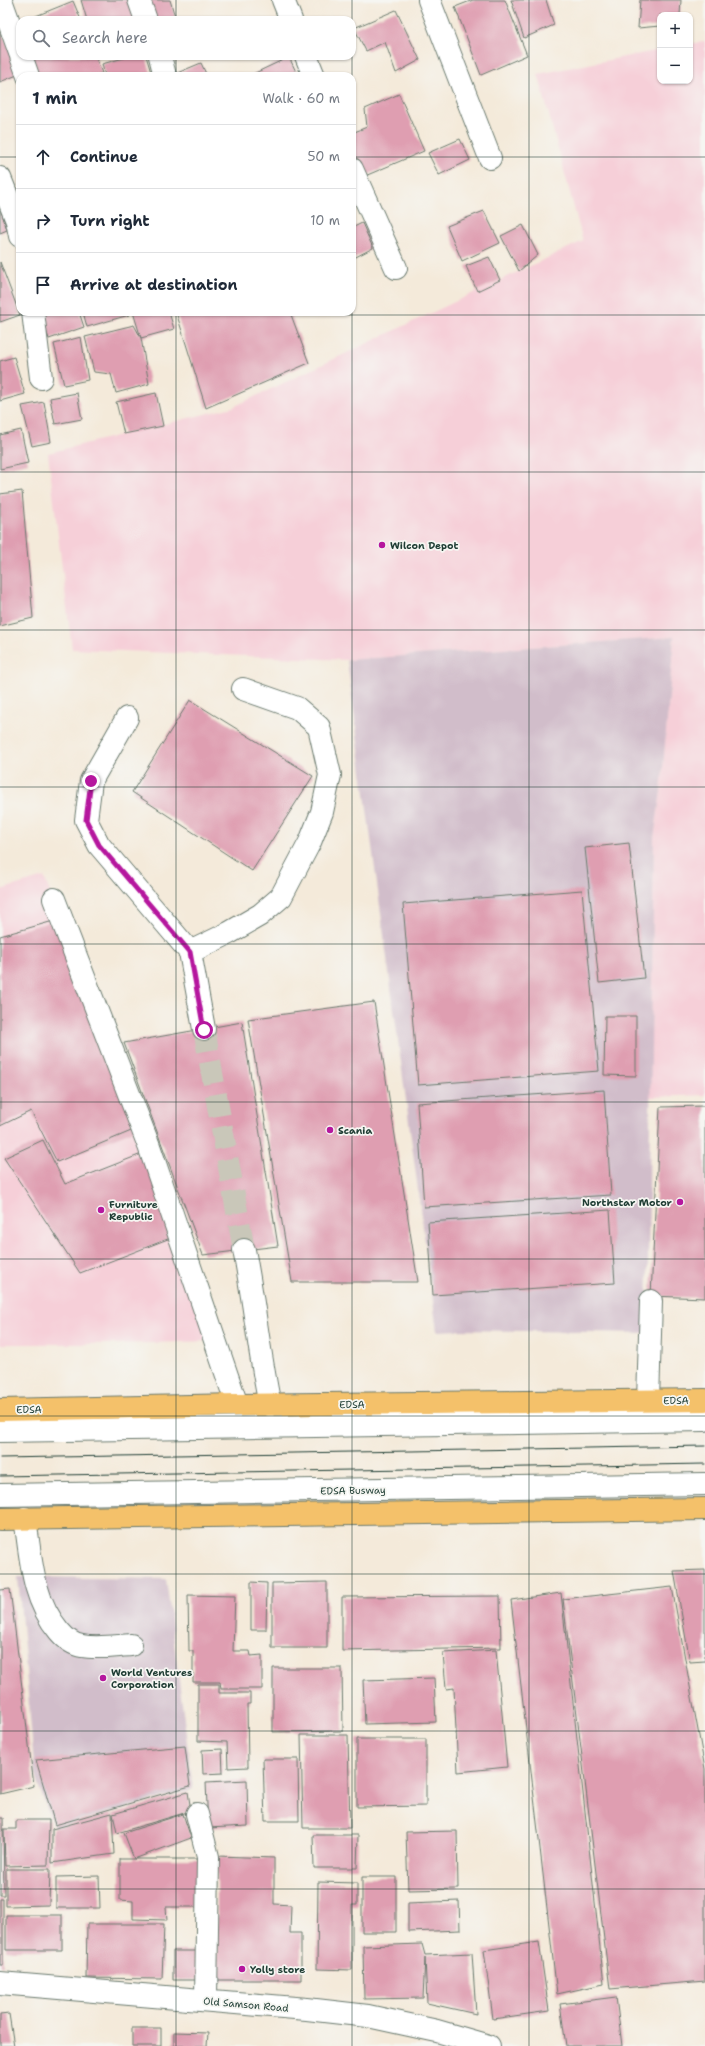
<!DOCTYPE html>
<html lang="en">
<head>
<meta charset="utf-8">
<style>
  body { margin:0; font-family:"Shantell Sans",sans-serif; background:#f6f6f7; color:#1f2937 }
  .controls { position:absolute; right:12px; top:12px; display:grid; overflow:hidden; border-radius:8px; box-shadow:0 1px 3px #0004 }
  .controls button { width:36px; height:36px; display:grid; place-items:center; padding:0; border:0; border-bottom:1px solid #e0e1e3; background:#fff; color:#1f2937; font:20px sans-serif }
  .stop { position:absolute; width:12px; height:12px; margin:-9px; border:3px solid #b5179e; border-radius:50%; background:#fff }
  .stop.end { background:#b5179e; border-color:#fff; box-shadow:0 1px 4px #0008 }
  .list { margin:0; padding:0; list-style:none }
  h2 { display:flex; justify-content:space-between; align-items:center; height:52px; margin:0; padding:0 16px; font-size:17px }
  h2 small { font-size:13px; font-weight:400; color:#747a83 }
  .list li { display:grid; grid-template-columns:26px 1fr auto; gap:12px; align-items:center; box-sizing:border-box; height:64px; padding:0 16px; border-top:1px solid #e0e1e3 }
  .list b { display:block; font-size:15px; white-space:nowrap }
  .list em { font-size:13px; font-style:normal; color:#747a83 }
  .icon { flex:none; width:22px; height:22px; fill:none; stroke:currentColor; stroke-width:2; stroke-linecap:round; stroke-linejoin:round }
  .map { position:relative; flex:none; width:705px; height:2046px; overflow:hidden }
  .search { position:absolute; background:#fff; box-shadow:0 1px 3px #0004; left:16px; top:16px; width:340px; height:44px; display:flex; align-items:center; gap:10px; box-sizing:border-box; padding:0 14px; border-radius:12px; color:#747a83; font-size:15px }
  .panel { position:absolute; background:#fff; box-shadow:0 1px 3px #0004; left:16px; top:72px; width:340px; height:244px; border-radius:12px }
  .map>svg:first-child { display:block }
</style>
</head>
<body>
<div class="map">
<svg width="705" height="2046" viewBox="0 0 705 2046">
  <rect width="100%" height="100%" fill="#f6f6f2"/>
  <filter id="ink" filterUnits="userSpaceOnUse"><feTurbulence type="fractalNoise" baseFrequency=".025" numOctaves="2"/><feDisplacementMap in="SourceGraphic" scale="8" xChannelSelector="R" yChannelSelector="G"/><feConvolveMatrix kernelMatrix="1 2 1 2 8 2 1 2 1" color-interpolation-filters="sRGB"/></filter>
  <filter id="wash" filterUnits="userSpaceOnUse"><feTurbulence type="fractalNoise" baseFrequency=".012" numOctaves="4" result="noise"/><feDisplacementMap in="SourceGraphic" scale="16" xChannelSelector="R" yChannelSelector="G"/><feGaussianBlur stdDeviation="0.9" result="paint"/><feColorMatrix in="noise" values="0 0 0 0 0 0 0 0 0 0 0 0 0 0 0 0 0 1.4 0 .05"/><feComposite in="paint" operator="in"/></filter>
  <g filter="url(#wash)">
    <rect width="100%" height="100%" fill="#f4eada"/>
    <!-- built -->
    <path fill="#f6cfd8" d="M705 41V1095L650 1097 654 838 661 791 674 637 347 660 72 649 48 453 233 407 583 241 538 74 660 50V81H690V44Z
      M44 877 147 1149 210 1341 120 1344H0V890Z"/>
    <!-- industrial -->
    <path fill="#d1bdca" d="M674 637 661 791 654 838 647 1333 458 1330 437 1331 347 660Z
      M18 1577 166 1579 193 1789 54 1828 35 1776Z"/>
    <g id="blocks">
      <!-- building -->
      <path fill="#df9eb1" d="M81 0H137L143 20H87Z
        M143 0H170L176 20H149Z
        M473 0H505L527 55 481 75 455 7Z
        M511 0H546L554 25 524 38Z
        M640 0H681L680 15H660V26L638 28Z
        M73 1 81 20H26Z
        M396 10 420 60 396 73 385 42 366 51 354 28Z
        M0 29 22 73 0 82Z
        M30 56H95L102 73 94 76H38Z
        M131 56H146L152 76H105L102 64Z
        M289 57 298 76H254L253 74Z
        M201 63 207 76H170Z
        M399 94 424 151 365 176 352 148V133L367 127 365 109Z
        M460 139 470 160 439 175 428 153Z
        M0 207 7 230 0 233Z
        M484 211 500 243 462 261 447 226Z
        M362 223 373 248 352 259V228Z
        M523 225 538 255 519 271 501 236Z
        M489 257 500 280 477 291 466 266Z
        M0 262 20 315 0 322Z
        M40 312H79L84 327 49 339Z
        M83 312H128L129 315 87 327Z
        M133 312H169L174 329 141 338 149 384 116 393 111 374 94 372 85 337 134 325 141 338Z
        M176 312H290L309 363 206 408Z
        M81 337 88 380 64 385 54 344Z
        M14 357 25 394 0 401V361Z
        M77 393 82 419 55 424 50 398Z
        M156 393 163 426 124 434 116 402Z
        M44 402 51 442 32 446 22 406Z
        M21 430 28 463 0 469V435Z
        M22 491 33 618 0 626V494Z
        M190 700 313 776 252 871 132 792Z
        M629 843 644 978 599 983 585 848Z
        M582 890 599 1071 418 1085 403 904Z
        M57 920 136 1129 57 1162 31 1111 0 1126V936Z
        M374 1002 418 1282H292L248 1019Z
        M605 1016H636V1076L604 1075Z
        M242 1022 278 1246 203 1255 124 1043Z
        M604 1090 611 1195 424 1207 417 1103Z
        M705 1106V1298L651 1296 660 1107Z
        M43 1140 65 1184 144 1153 173 1237 80 1273 4 1158Z
        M610 1210 615 1283 433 1295 428 1222Z
        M705 1570V1661L690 1662 674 1571Z
        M251 1582 267 1583 266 1630H251Z
        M327 1582V1648H272V1583Z
        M672 1587 705 1769V1981L610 1989 563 1599Z
        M10 1589 34 1786 0 1794V1590Z
        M561 1593 604 1984 557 1994 511 1600Z
        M188 1595 235 1596 233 1651H250L251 1656 262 1655V1689H221L220 1682H193V1651H189Z
        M500 1596 501 1648 342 1651V1597Z
        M496 1650 507 1767 458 1772 454 1688 446 1689 443 1653Z
        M273 1668H342L343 1731 273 1732Z
        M434 1678 436 1722 365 1724 363 1680Z
        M198 1684H219V1693H250V1704H247L248 1767 228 1768 227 1742 198 1741Z
        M301 1735H348L350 1828H303Z
        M357 1739H426V1806L357 1807Z
        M185 1746 190 1786 55 1825 36 1760Z
        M222 1749 223 1773 203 1774 202 1750Z
        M263 1759H298L299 1821H265Z
        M247 1780 248 1826 208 1828 206 1782Z
        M188 1792 191 1811 117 1833 113 1814Z
        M112 1813 114 1854 52 1863V1829Z
        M183 1814 191 1838 134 1859 124 1833Z
        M0 1818H3L4 1895H0Z
        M16 1820H49L48 1865 5 1866 4 1829H16Z
        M457 1831 458 1889 408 1890 406 1832Z
        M313 1835H358L357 1868H314Z
        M217 1856 274 1858V1904L291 1905 290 1933H301V1980H217Z
        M120 1859H200V1907H166L167 1920 133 1919V1901L120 1900Z
        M6 1869H50L49 1905 6 1906Z
        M99 1876 100 1908H56V1877Z
        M362 1877H396V1932H362Z
        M318 1882 357 1883V1905H352V1970L317 1969Z
        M0 1899H3V1965H0Z
        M459 1901 460 1930 408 1932V1903Z
        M6 1915H62V1950H6Z
        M87 1924H164L162 1979 86 1978Z
        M539 1942 549 2011 493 2019 484 1950Z
        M422 1944 425 1955 472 1953 476 2014 427 2003 425 1957 423 1998 364 1999 363 1946Z
        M173 1951H203V1980H173Z
        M616 1997 622 2046H566L560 2004Z
        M9 2014 14 2046H0V2015Z
        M132 2028H161V2046H132Z
        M174 2032 208 2033 207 2046H174Z"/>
    </g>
  </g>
  <g filter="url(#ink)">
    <use href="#blocks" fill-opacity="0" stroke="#6a7a6e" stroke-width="1"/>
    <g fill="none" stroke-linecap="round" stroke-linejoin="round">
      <!-- minor-tunnel -->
      <path stroke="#c9c7b9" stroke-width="22" stroke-dasharray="22 11" stroke-linecap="butt" d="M204 1029 244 1250"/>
      <!-- minor casing -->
      <g stroke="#6a7a6e" stroke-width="24">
        <path id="minor" d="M1 0 20 53
          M139 0 146 20
          M283 0 291 20
          M429 0 490 158
          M21 56 28 76
          M160 56 165 76
          M306 56 314 76
          M352 169 396 268
          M0 178 17 221 20 236
          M33 312 41 378
          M127 718 91 781 86 820 99 845 190 952 204 1029
          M54 899 149 1146 237 1405
          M190 952 229 933 260 915 281 897 310 842 322 812 330 775 319 727 297 708 243 689
          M244 1250C254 1301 259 1353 270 1405
          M648 1401 651 1301
          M0 1431 705 1420
          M0 1495 705 1484
          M25 1518C31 1559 32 1599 59 1631 65 1638 73 1645 82 1646 97 1649 115 1646 131 1645
          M197 1814 208 1857 206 2000
          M0 1983 307 2009 368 2016 437 2031 489 2046"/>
      </g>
      <!-- highway casing -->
      <g stroke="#6a7a6e" stroke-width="24">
        <path id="highway" d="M0 1410 237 1405 705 1400
          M0 1519 705 1509"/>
      </g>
      <!-- minor -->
      <use href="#minor" stroke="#fff" stroke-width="22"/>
      <!-- highway -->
      <use href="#highway" stroke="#f4c16a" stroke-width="22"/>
      <!-- tram -->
      <path stroke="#1f3d34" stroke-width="1" d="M0 1458 705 1446
        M0 1476 705 1464"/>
    </g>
  </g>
  <g fill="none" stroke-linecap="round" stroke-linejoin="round" filter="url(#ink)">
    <!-- route -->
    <path stroke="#b5179e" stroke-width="5" d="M91 781 86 820 99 845 190 952 204 1030"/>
  </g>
  <!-- grid -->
  <path fill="none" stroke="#1f3d34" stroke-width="1" stroke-opacity="0.55" d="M176 0V20M352 0V2046M529 0V2046M176 56V76M0 157H20M352 157H705M176 312V2046M0 315H705M0 472H705M0 630H705M0 787H705M0 944H705M0 1102H705M0 1259H705M0 1416H705M0 1574H705M0 1731H705M0 1889H705"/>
  <!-- markers -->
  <g fill="#b5179e" stroke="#f6f6f2" stroke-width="1.5">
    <circle cx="382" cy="545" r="4"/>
    <circle cx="330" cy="1130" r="4"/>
    <circle cx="680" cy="1202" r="4"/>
    <circle cx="101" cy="1210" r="4"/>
    <circle cx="103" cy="1678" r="4"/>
    <circle cx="242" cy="1969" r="4"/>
  </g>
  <g text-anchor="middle" stroke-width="3.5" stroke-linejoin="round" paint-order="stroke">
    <!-- poi labels -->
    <g font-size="10" font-weight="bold" fill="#1f3d34" stroke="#f6f6f2" text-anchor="start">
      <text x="390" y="549">Wilcon Depot</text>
      <text x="338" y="1134">Scania</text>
      <text x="672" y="1206" text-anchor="end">Northstar Motor</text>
      <text x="109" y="1208">Furniture<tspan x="109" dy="12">Republic</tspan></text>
      <text x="111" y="1676">World Ventures<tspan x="111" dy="12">Corporation</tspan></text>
      <text x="250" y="1973">Yolly store</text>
    </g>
    <!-- street labels -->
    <g font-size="10" fill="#1f3d34" stroke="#f6f6f2">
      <text transform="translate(676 1400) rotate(-1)" y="4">EDSA</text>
      <text transform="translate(352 1404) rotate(-1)" y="4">EDSA</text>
      <text transform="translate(29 1409) rotate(-1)" y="4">EDSA</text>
      <text transform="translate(353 1490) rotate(-1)" y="4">EDSA Busway</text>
      <text transform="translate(246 2004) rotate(5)" y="4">Old Samson Road</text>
    </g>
  </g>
</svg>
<div class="controls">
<button>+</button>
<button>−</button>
</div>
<div class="stop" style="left:204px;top:1030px"></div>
<div class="stop end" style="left:91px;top:781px"></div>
<div class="search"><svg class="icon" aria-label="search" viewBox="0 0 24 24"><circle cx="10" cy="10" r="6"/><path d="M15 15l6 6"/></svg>Search here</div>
<section class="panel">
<h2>1 min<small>Walk · 60 m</small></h2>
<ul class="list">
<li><svg class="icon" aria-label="ahead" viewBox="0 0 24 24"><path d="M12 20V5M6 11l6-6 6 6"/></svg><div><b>Continue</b></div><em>50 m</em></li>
<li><svg class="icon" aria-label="right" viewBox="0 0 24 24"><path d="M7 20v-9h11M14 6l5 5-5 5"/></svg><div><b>Turn right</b></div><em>10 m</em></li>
<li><svg class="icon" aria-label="arrive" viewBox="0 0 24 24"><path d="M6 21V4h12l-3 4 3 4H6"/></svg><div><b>Arrive at destination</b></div></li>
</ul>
</section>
</div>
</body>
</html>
